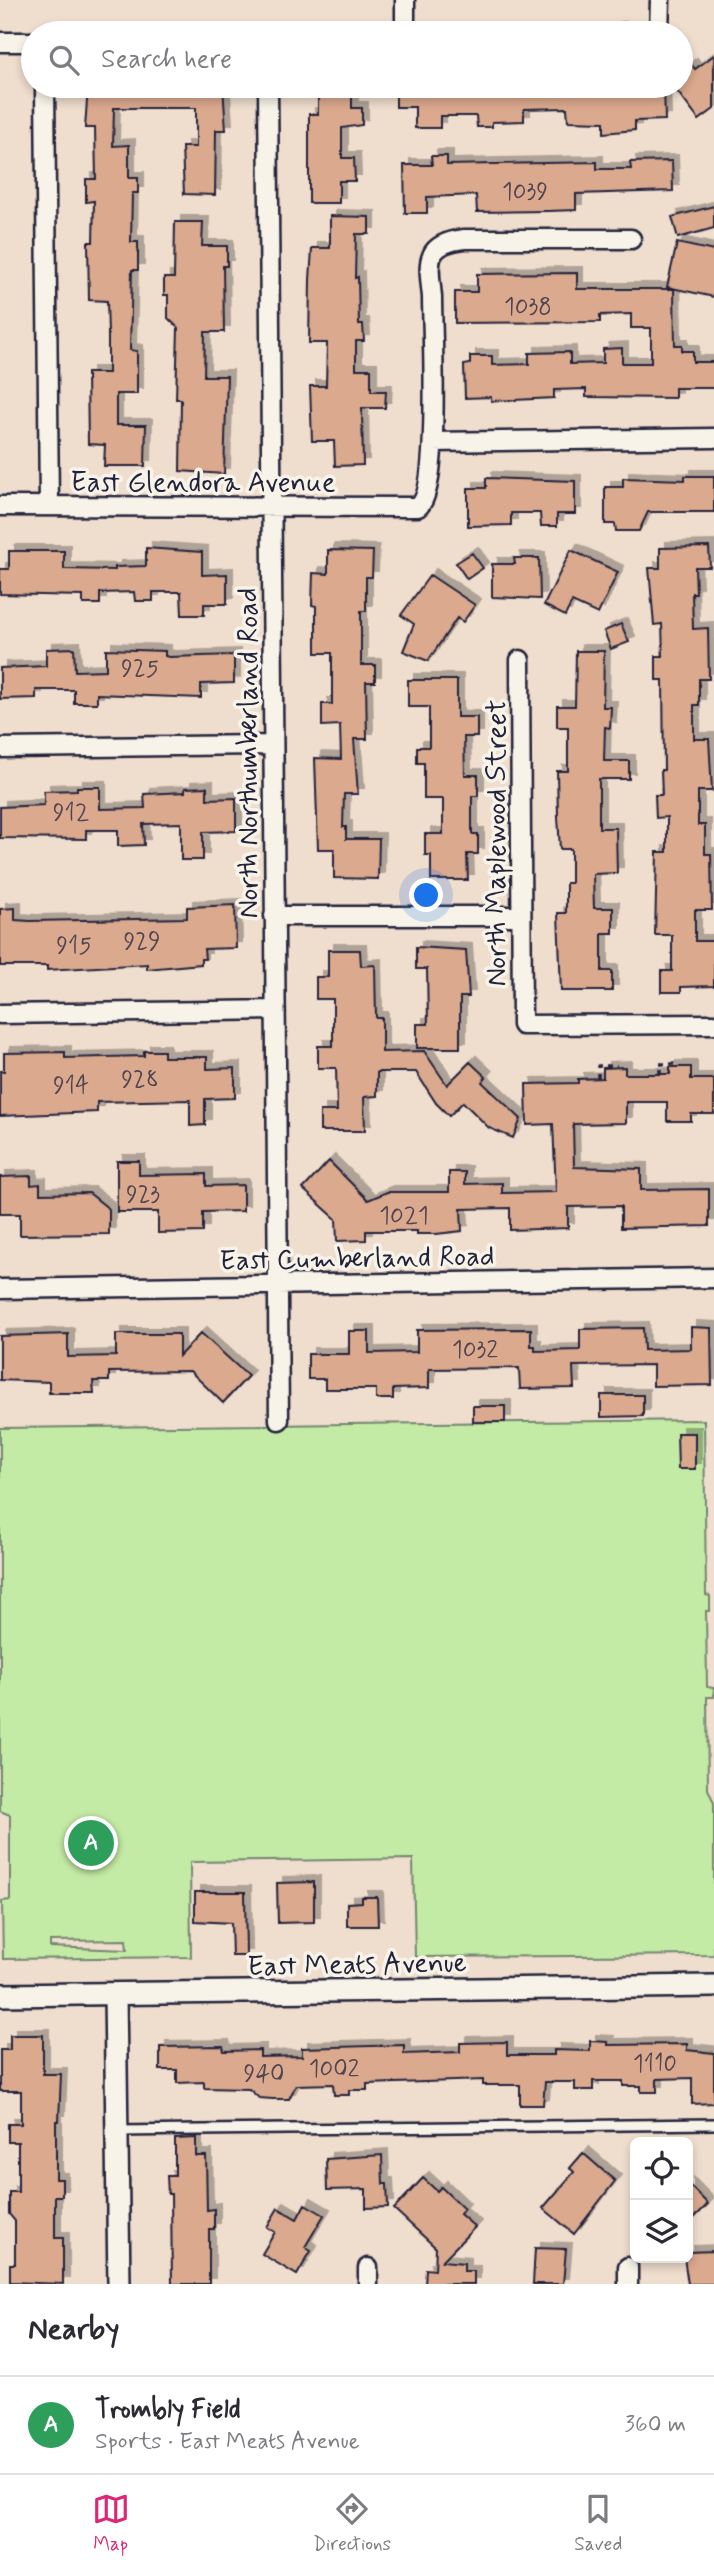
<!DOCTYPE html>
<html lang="en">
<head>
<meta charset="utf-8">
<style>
  body { margin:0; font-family:Mynerve,sans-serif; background:#f2f2f3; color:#2b2b33 }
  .controls { position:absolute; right:21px; bottom:21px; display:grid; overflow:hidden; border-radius:10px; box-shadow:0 4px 10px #0003 }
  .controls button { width:63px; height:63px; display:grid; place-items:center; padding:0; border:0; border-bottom:2px solid #e1e1e2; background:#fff; color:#2b2b33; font:35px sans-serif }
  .you { position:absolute; left:427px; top:896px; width:24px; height:24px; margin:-18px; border:5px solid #fff; border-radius:50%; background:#1a73e8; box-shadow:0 0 0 10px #1a73e833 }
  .badge { display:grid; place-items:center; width:46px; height:46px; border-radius:50%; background:#db2777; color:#fff; font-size:23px; font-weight:700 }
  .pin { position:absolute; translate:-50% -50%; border:4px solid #fff; box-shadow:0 2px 7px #0006 }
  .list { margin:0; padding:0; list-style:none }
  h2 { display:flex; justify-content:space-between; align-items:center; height:91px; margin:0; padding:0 28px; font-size:30px }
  h2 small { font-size:23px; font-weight:400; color:#7c7c81 }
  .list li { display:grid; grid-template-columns:46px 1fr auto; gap:21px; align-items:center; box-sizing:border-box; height:98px; padding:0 28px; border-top:2px solid #e1e1e2 }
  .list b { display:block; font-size:26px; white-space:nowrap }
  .list p { margin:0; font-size:23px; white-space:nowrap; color:#7c7c81 }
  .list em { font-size:23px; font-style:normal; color:#7c7c81 }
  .icon { flex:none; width:38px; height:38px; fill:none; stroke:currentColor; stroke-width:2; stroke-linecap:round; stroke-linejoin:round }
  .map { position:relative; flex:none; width:714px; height:2284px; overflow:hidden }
  .search { position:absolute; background:#fff; box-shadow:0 4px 10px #0003; left:21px; right:21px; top:21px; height:77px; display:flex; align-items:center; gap:18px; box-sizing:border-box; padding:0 24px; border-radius:38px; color:#7c7c81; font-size:26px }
  .sheet { height:189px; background:#fff }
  nav { display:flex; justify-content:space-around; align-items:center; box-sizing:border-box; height:98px; border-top:2px solid #e1e1e2; background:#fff; font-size:19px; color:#7c7c81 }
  nav a { display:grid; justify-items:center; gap:4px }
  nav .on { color:#db2777 }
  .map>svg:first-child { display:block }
</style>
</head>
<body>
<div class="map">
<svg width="714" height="2284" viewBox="0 0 714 2284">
  <defs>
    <filter id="shadow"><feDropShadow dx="6" dy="-6" stdDeviation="0" flood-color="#0004"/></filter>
  </defs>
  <rect width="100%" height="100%" fill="#efddcd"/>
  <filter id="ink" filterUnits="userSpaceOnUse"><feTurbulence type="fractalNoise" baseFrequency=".0143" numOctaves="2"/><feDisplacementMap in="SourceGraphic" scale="14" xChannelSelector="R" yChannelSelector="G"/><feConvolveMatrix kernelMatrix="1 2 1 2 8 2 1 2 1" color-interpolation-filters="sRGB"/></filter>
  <g filter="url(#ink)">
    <!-- green -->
    <path fill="#c4eba5" stroke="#738670" stroke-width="2" fill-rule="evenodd" d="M704 1420 706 1595 710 1596V1611H706L707 1687 714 1688V1697H707L708 1789 714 1803V1955L415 1957 413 1859 190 1862 191 1957 3 1959 2 1901 10 1900V1815L0 1811V1428ZM50 1941 126 1940 127 1950 50 1947Z"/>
    <!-- building -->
    <path fill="#dba98e" stroke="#22223b" stroke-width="2" filter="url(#shadow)" d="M714 55V109L699 120 673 86H681V72L691 64 695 69Z
      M88 86H223L226 130H216L215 195 184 194 182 147H196V108H114L113 146 129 145V178H138V193H132L131 242H138V270H132L130 350 137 351V394H116V425H146L145 466H104L105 445 88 444 87 373H108V333L107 301 89 300 88 242H93L94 201 86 202V179H96L95 128H85Z
      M318 86H352V108H362V125L342 128V158H354L355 181H339V203H309V114H318Z
      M396 86H488L489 89 537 86H664L665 120 635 121V130L604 133V122L568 121 567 108 524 109V121L492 122V127H477L476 116H440V128H415V107H396Z
      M431 156H447V165L597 162V169H631L630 162 672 161 673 191 576 194V210L548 211 477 212 476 195 427 197V213H405L404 165H432Z
      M714 206V228L678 238 672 217Z
      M330 216 369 217V234H356L355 278 358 277 359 324H363L364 341H356V369H371V391H386L385 408H362L363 465 335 466 334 441H312L310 386H326L327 343H309L310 280 312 248H330Z
      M175 222H203L202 246H227V266H223L224 332H205L204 376H227L224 474 180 471 181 399H176L178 328 168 318V295H164V278H174Z
      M677 243 714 251V297L667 287Z
      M577 273V289H674L675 345H682V351H693V362H714V388H675V398L586 397V389L554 390V398L491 401V397L465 398 464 365 470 364V356H492V365L529 364V353L570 352V364L603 363V349L622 348V363H651V328H631V314L600 315V322L455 323V292H477V274Z
      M685 476H714V512H648L639 531H616L615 524H605V487H623V478L685 480Z
      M486 478 575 481V514H557V526H541L540 513H511V525L468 526V488H486Z
      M709 547 710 567H695L696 593H692L693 629 708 628 709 679H699V705H694V739H709L712 791H698V825H705V854H711L712 910H695V941H714V986L681 987V992H661V971H672V935H655L657 852H667V817L656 818 655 795H662L661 770H664L663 680H656V656H663L662 624 654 625 649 568H660V548Z
      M146 548 202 552V575L227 574V604H204V615H182L181 592H153V601H135L134 592 100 593V604H83V596L0 594V569H9V551H64V569L115 570V567L146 566Z
      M328 550 373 551 372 577H366V611H361V665H375V682H366L367 739H354L358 794H344L343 827H346V839H379L378 879 334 878V849H318L315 758 341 759 340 725 322 726V704H332V653H316V606L312 605 313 573 328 574Z
      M571 550 618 572 598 614 572 602 565 616 544 605Z
      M472 553 483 568 467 579 456 563Z
      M514 558H539L540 599 492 597V564H515Z
      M430 575 475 605 463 622 457 618 428 661 403 651 414 624 401 615Z
      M621 624 629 642 611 649 604 631Z
      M74 648 75 671 106 670V649L165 651V656L169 657 234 655V683L201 684V698L97 694V703H74V690H36V698L0 699V668L46 666V649Z
      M576 651H604L603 707H611L610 728 605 727 604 761H629V779H599V828H616L617 873 593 874 594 908H613V933H602V971H612V991H561L558 913H566V883H571V849H560L558 817 557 771H568V727H557V706H575Z
      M408 680H457V717H477V737H464L465 775H478V796H472V834H478V854H467L468 880H431V855H425V834H443V799H424V763H417V747H429V707H408Z
      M77 787H100V809L145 808 144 794 185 792V788L207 787V799L236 798V831L203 832V860H181V823L143 824 144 845 118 846V830H86V839L0 838V807L44 805V791L77 790Z
      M235 905 236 948 204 949 205 959H201V964L147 969V964L47 970V966H0V909L15 908V920L30 921 187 918V907Z
      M416 947 466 950 469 997H460V1048H417V1024H428L427 969H416Z
      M328 950H360L361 966 375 965 376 1018H382V1052L424 1051 447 1085 470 1062 486 1077 482 1082 521 1119 513 1138 489 1128 463 1102 449 1116 436 1103 416 1072H377V1096L364 1097 365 1131H320V1111H337L336 1068H318V1046H333V999H316V977H328Z
      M144 1051H164V1057H207V1069L235 1068V1098L205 1099V1125L190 1126V1100L97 1102V1112L0 1116V1071H4V1053L65 1052V1058L144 1056Z
      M625 1067V1074H670V1067H691V1079H714V1114H691V1121H667V1102H626V1123L573 1124 574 1167 641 1169V1190L709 1189V1226L621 1228V1206L568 1207V1228L510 1230V1208L461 1209 462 1231 436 1234H417V1231H366V1240L337 1241 336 1219 303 1189 329 1161 368 1200 387 1192H449V1172H465V1184L502 1183V1193L556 1192 553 1124 527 1125 526 1084 578 1083V1079L603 1078V1068Z
      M117 1161H139V1175L206 1174V1186L243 1185V1211L203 1212V1232L158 1233V1212H117Z
      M31 1176V1185L40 1184V1194L89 1193 109 1209V1234L20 1235V1214H0V1177Z
      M691 1327 711 1328 712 1385 653 1386V1365L573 1366 574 1388 520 1389 519 1368 429 1369V1388L393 1389V1399H376V1389H325V1379H308V1354H349V1331H369V1353L417 1352V1330L531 1329V1346H535V1351L580 1350V1329L643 1328 644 1350 691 1349Z
      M201 1333 248 1376 223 1403 190 1371 109 1372V1381H93L94 1393H49V1382L0 1380V1336L68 1334V1357L116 1356V1334H179V1356Z
      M601 1395H643V1416L601 1417Z
      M473 1406H505V1422H473Z
      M677 1433H695V1469H678Z
      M314 1882V1922L278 1923 277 1883Z
      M195 1892H245L246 1956H232L231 1923 195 1921Z
      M362 1897H377L378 1926H347V1903L362 1902Z
      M10 2035H43V2074H61L59 2121H56V2179H62V2196H55V2238H63V2284L10 2282V2264H15V2221L9 2214V2192H18V2142H8V2124H21V2091H0V2050H10Z
      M590 2041 608 2042V2045L687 2044V2050L714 2053V2103L692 2104V2078L657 2079V2092H641V2086H623V2081H593V2090H575V2082H545L543 2105H520V2085H483V2080L367 2084V2090H349V2095H334L333 2084 296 2085 289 2099H273L259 2098 249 2089 204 2088V2082L177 2083V2070H160V2047L223 2046 224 2051 260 2050V2057L302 2056V2048L404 2045V2054L460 2052V2043L507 2042V2055H554V2050L590 2051Z
      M196 2138V2156H206L207 2210 214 2209V2229H209V2284H172L171 2194H168L167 2176H175V2139Z
      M583 2153 615 2181 574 2234 543 2208 574 2172 570 2168Z
      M382 2155 383 2184H387L388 2207 366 2208V2189L327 2190 326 2159Z
      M423 2178 437 2191 441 2187 464 2209 460 2214 475 2227 442 2261 464 2263V2271H474V2284H425L426 2269 435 2270 436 2248 394 2209Z
      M688 2184 708 2204 688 2224Z
      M305 2204 324 2215 305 2247 311 2251 297 2275 262 2254 275 2232 267 2227 278 2208 297 2219Z
      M535 2248 566 2249 563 2284H533Z
      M714 2251V2284H688L684 2258H688V2252Z"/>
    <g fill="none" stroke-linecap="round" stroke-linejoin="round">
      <!-- service casing -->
      <g stroke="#22223b" stroke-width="14">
        <path id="service" d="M117 2131 714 2124"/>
      </g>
      <!-- minor casing -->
      <g stroke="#22223b" stroke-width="23">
        <path id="minor" d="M405 0V33
          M622 33H659L660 0
          M0 42H33
          M45 86 49 506
          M268 86 279 1420
          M433 442 714 438
          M0 506 418 507C441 490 432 332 432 297 429 265 422 244 464 239H631
          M520 660 522 1025 714 1024
          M0 748 272 745
          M274 916H521
          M0 1014 275 1010
          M0 1289 714 1278
          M628 2267V2284
          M368 2268V2284"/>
      </g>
      <!-- tertiary casing -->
      <g stroke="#22223b" stroke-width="26">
        <path id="tertiary" d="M115 1994 119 2284
          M0 1995 714 1986"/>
      </g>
      <!-- path -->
      <path stroke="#22223b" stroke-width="3.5" stroke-dasharray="5 5" stroke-linecap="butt" d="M660 1074V1064H680
        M598 1078V1066H617"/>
      <!-- service -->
      <use href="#service" stroke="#f7f3e8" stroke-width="9"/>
      <!-- minor -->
      <use href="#minor" stroke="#f7f3e8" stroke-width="18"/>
      <!-- tertiary -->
      <use href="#tertiary" stroke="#f7f3e8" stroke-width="21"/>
    </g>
  </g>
  <g text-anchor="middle" stroke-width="7" stroke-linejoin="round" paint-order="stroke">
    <!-- number labels -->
    <g font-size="24" fill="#504450">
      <text x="525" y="199">1039</text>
      <text x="528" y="314">1038</text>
      <text x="140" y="676">925</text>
      <text x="71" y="820">912</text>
      <text x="142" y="949">929</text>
      <text x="74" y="953">915</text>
      <text x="140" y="1087">928</text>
      <text x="71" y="1093">914</text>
      <text x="143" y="1202">923</text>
      <text x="404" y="1223">1021</text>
      <text x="475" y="1357">1032</text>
      <text x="655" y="2071">1110</text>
      <text x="334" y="2076">1002</text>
      <text x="264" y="2081">940</text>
    </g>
    <!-- street labels -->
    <g font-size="28" fill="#22223b" stroke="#f7f3e8">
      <text x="203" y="491">East Glendora Avenue</text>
      <text transform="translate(247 753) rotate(-90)" y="10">North Northumberland Road</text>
      <text transform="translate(495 843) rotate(-90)" y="10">North Maplewood Street</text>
      <text transform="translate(357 1257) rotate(-1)" y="10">East Cumberland Road</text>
      <text transform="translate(357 1963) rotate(-1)" y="10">East Meats Avenue</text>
    </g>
  </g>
</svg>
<div class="controls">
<button><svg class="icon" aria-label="locate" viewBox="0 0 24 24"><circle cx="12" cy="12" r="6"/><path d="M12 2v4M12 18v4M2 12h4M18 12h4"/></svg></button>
<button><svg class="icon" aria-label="layers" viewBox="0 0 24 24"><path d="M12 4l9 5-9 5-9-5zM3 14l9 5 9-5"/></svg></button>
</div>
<div class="you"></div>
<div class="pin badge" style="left:91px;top:1843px;background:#2e9e5b">A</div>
<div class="search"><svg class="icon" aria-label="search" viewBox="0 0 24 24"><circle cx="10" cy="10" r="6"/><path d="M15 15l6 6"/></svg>Search here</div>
</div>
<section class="sheet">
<h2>Nearby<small></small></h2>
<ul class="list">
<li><span class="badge" style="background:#2e9e5b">A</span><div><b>Trombly Field</b><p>Sports · East Meats Avenue</p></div><em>360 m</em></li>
</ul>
</section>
<nav>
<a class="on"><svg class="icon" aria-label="map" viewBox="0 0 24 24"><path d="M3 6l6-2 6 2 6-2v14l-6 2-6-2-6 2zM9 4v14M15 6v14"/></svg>Map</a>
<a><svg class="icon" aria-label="directions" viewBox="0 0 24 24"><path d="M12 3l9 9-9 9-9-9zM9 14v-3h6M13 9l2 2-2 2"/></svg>Directions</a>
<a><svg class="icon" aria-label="saved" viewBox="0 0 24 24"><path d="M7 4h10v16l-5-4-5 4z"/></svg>Saved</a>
</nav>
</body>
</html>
